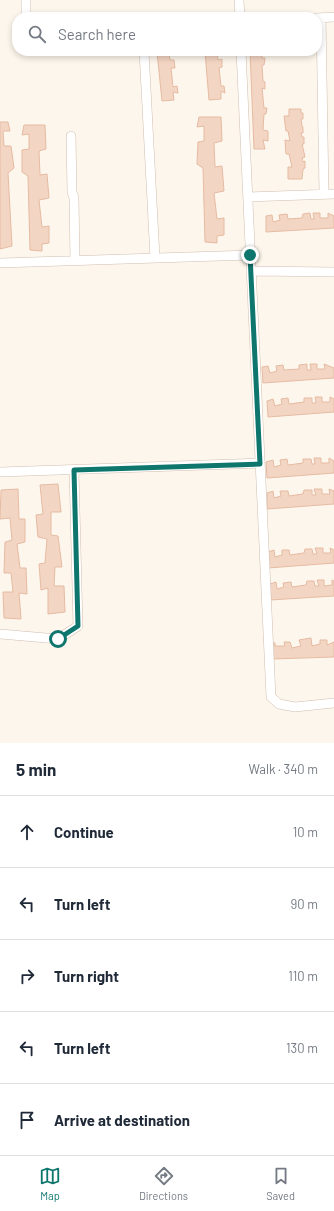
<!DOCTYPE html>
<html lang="en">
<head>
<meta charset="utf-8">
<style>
  body { margin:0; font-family:Barlow,sans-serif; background:#f6f6f7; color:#1f2937 }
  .stop { position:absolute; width:12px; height:12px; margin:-9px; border:3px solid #0f766e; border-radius:50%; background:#fff }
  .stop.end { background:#0f766e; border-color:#fff; box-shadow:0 1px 4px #0008 }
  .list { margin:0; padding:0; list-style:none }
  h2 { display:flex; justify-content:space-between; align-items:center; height:52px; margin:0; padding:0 16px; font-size:17px }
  h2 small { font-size:13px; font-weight:400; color:#747a83 }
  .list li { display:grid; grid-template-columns:26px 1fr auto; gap:12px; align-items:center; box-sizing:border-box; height:72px; padding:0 16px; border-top:1px solid #e0e1e3 }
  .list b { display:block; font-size:15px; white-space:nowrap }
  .list em { font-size:13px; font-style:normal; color:#747a83 }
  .icon { flex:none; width:22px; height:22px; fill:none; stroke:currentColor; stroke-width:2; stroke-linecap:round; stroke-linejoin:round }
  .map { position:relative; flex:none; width:334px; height:743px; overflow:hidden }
  .search { position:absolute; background:#fff; box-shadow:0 2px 6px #0003; left:12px; right:12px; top:12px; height:44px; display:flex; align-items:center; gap:10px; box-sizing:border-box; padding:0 14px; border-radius:16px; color:#747a83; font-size:15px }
  .sheet { height:412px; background:#fff }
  nav { display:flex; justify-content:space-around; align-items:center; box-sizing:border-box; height:56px; border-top:1px solid #e0e1e3; background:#fff; font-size:11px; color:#747a83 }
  nav a { display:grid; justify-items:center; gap:2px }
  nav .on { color:#0f766e }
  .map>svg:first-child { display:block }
</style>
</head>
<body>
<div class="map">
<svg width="334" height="743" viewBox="0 0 334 743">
  <rect width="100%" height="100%" fill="#fdf6ec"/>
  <!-- building -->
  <path fill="#f3d5c3" stroke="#e6bba3" d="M169 51 170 60H174L175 68H171L173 87 177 86 178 93 173 92 174 100 162 101 157 52Z
    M217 51 218 60 222 59V67L219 68 221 86H224L225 93 221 91V99L209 100 205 52Z
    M250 51H262V58H265L264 65H262L263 81 265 82V89L262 88 264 108H267L266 114H264L263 130 268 131V141L263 140 265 149H254Z
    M289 109H301V113H303V119H301L302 126 303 127V133H301L302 137H304V144H302L305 157 302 158 303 162 305 161V168L303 169 302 179H288V167H292L289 154H286L285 140 290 141 288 131H286L284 116H289Z
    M199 117H221L222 141 214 143 215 167 222 166 224 191 214 193 217 219 224 218V235L217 236V243L205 242 203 168 197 164 198 142 204 141V126L197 127Z
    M0 122H8L10 131H3L4 146H11L14 168 8 173 12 246 0 249Z
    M24 125H45L46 149 39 151 40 175 47 174 49 198 39 200 42 227 49 226V243L42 244V251L30 250 28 176 22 172V150L29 149V134L22 135Z
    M310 213 311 219H314L313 213H320V218H328V213L334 216V228L266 232V216L272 215 273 222 280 220 279 215 287 214 288 219 302 218 303 214Z
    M307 364V370H311L310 364H317V369H325L324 364 334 368V378L263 383 262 367 268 366 270 373 277 371 276 366 283 365 284 370 299 369V365Z
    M315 397H322V402H330V397L334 399V412L268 417 267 401 273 399 275 406 282 404 281 399 288 398 289 404 304 402V398H312V403H316Z
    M314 458H321V463H329V458L334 461V473L267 478 266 462 273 460 274 467 281 465 280 460 287 459 288 465 303 463V459H311L312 464H315Z
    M58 484 61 512H51V535L58 536 62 567H55L54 586H64L65 612 48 614V588L41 590 39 564 45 563 47 539 38 537 36 515 43 514 40 485Z
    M18 489 19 519H25V542L17 544 20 568H26L27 594 19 593 21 619 4 618 3 592H13L11 573H4L5 542 12 540 10 518 0 519 1 490Z
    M314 489H322V494H330L329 489 334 491V504L267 509V493L273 491 274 498 281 496 280 491H288L289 496 303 494 304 490H312V495H316Z
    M315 548H323V553H331L330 548 334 550V563L268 568V552L274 550 275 557 282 555V550H289L290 555 304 553 305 549H312L313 554H317Z
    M317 580H324V586L332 585V580L334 581V596L270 600V584L276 582 277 589 284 587 283 583 291 582 292 587 306 585 307 581H314L315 586H319Z
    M311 638 312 646 320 644V640H327V645L334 642V657L272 659V643H275V646H285L284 642H290L292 648 301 646 299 640Z"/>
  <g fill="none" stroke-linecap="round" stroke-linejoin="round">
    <!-- minor casing -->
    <g stroke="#d1beb0" stroke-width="10">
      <path id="minor" d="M26 0V17
        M239 0 240 17
        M317 18 334 17
        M321 18 324 194
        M144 51 155 258
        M241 51 271 697 279 704 295 707 334 703
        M71 136 72 192 74 198 75 261
        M248 197 334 194
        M0 263 251 255
        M251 271 334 272
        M0 472 260 463
        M0 634 58 639 78 626 74 470"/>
    </g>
    <!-- minor -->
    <use href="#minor" stroke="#fff" stroke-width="9"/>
  </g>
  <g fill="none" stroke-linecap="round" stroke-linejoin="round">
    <!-- route -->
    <path stroke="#0f766e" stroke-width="5" d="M58 639 78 626 74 470 260 464 250 255"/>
  </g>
</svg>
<div class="stop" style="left:58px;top:639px"></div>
<div class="stop end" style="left:250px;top:255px"></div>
<div class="search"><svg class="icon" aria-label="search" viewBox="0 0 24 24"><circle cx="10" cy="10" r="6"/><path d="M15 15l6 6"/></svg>Search here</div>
</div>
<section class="sheet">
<h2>5 min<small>Walk · 340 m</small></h2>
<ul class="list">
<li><svg class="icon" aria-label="ahead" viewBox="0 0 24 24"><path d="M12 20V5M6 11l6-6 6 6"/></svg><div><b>Continue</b></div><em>10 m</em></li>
<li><svg class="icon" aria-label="left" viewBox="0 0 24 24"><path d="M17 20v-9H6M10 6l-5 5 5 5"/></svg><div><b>Turn left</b></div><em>90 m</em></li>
<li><svg class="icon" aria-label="right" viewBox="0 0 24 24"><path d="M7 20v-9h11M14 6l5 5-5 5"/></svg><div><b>Turn right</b></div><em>110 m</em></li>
<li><svg class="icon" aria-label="left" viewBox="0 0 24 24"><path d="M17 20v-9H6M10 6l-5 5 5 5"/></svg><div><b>Turn left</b></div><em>130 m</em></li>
<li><svg class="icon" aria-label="arrive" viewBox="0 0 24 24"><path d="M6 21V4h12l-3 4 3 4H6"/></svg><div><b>Arrive at destination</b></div></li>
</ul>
</section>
<nav>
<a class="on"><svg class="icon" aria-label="map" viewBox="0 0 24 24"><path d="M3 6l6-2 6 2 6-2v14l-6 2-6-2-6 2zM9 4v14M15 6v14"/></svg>Map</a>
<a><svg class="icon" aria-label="directions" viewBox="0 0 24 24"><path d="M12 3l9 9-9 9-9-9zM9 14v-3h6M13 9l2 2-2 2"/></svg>Directions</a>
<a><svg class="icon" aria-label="saved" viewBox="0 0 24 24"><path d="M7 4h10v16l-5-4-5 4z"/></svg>Saved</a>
</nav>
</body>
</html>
